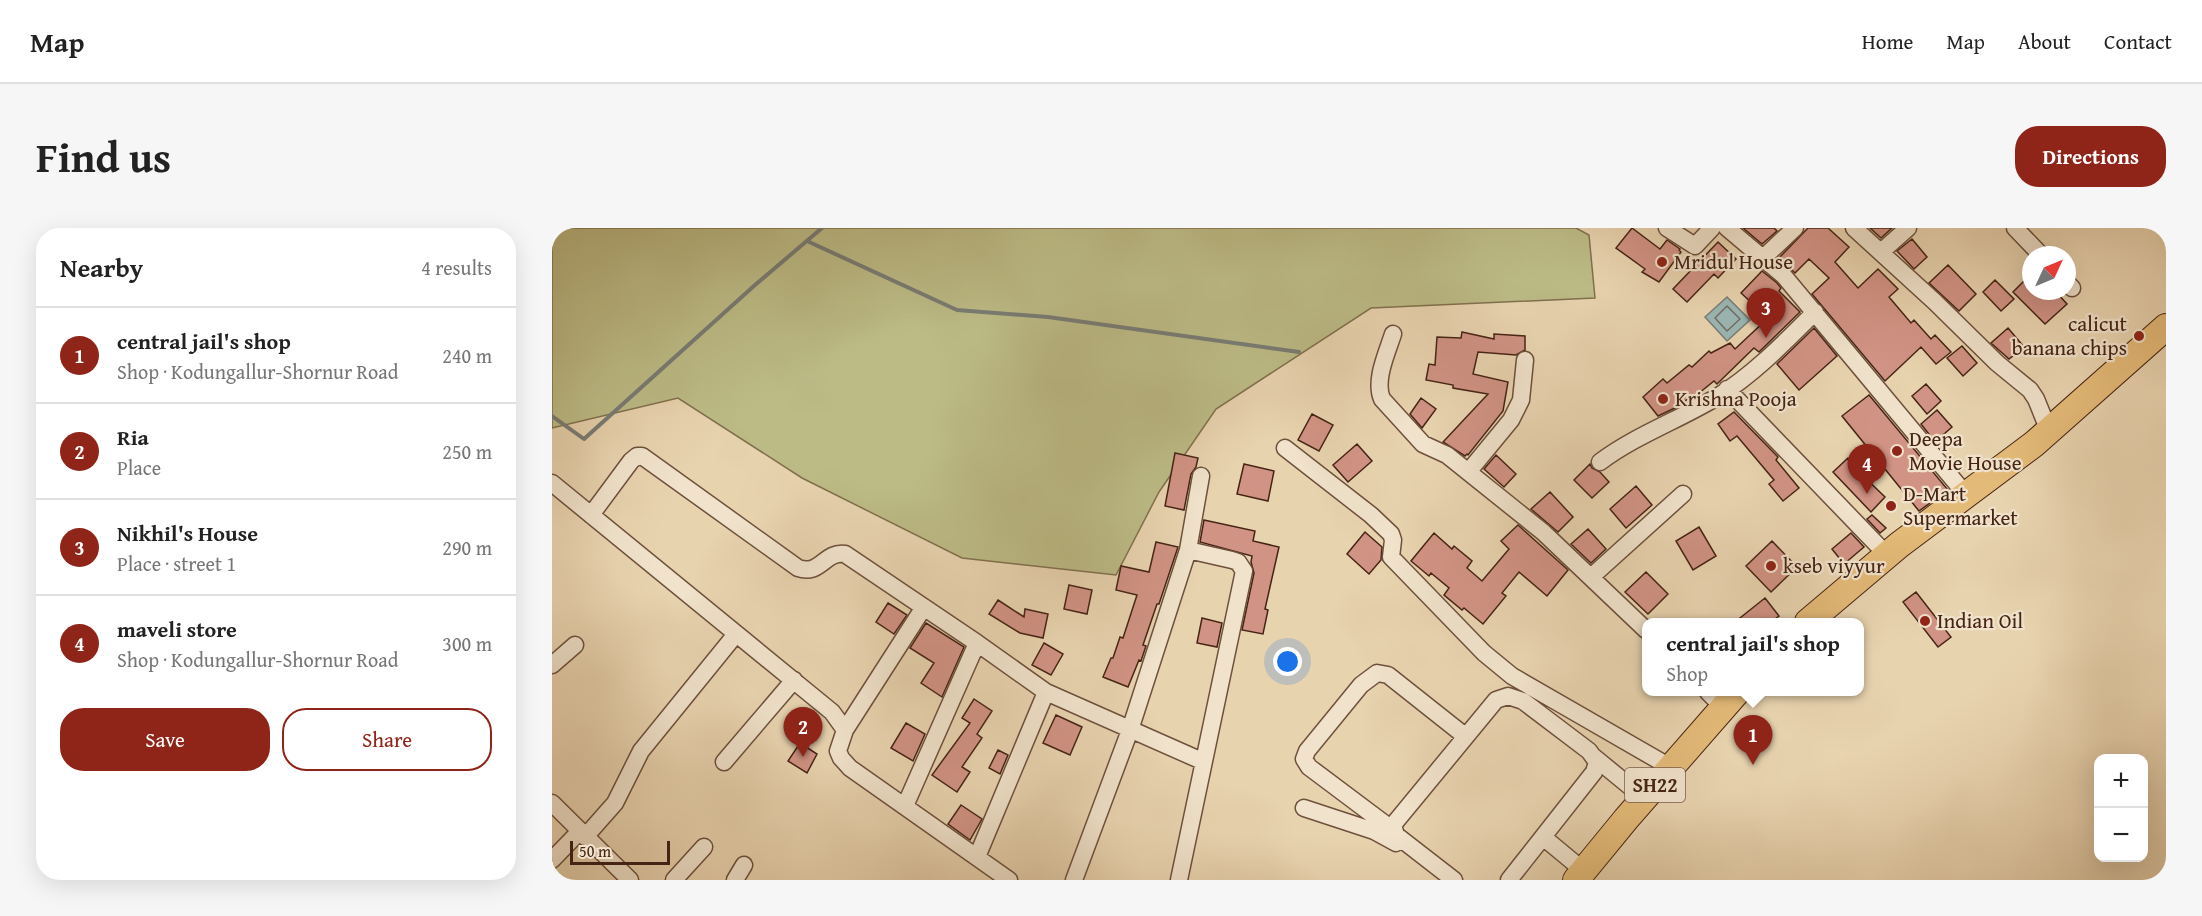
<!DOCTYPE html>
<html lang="en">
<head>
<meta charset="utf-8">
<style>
  body { margin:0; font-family:"Gentium Book Plus",serif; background:#f6f6f6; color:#222 }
  .controls { position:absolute; right:18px; bottom:18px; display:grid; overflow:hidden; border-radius:12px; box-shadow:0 6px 24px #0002 }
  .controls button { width:54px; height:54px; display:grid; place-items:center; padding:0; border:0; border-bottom:2px solid #e0e0e0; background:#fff; color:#222; font:30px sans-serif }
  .compass { position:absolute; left:1470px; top:18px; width:54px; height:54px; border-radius:50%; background:#fff; box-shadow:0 6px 24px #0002; rotate:46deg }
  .scale { position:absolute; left:18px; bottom:15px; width:100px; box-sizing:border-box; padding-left:6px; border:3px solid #462415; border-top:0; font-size:16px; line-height:21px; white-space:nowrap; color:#462415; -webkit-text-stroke:4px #f0e2cb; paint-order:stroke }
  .you { position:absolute; left:736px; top:434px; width:21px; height:21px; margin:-15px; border:4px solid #fff; border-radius:50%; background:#1a73e8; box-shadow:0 0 0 9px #1a73e833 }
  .badge { display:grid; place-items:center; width:39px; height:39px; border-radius:50%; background:#8f2418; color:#fff; font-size:20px; font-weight:700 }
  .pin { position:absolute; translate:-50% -50px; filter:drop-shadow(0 2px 3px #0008) }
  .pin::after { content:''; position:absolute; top:32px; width:21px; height:18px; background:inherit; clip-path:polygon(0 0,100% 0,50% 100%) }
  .popup { position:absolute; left:1090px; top:390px; width:222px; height:78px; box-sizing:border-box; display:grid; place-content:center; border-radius:12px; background:#fff; filter:drop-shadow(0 2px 4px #0005); font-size:20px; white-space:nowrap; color:#767676 }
  .popup b { font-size:22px; color:#222 }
  .popup::after { content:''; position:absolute; left:50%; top:100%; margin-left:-12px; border:12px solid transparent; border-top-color:#fff }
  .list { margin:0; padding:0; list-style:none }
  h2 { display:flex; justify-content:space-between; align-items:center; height:78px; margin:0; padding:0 24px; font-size:26px }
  h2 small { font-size:20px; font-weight:400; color:#767676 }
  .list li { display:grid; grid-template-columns:39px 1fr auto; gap:18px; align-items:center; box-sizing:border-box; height:96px; padding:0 24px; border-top:2px solid #e0e0e0 }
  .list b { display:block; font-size:22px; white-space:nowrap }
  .list p { margin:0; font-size:20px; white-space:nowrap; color:#767676 }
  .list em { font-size:20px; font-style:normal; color:#767676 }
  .actions { display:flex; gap:12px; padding:18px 24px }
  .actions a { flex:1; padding:14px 0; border:2px solid #8f2418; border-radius:24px; text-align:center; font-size:21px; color:#8f2418 }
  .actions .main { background:#8f2418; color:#fff }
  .map { position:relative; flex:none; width:1614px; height:652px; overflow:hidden; border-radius:24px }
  header { display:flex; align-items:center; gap:36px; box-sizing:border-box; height:84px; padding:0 30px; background:#fff; border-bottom:2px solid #e0e0e0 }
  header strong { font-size:28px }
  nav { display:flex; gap:33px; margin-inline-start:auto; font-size:21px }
  .intro { display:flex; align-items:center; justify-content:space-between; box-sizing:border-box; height:144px; padding:0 36px }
  h1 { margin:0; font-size:42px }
  .button { padding:15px 27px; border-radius:24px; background:#8f2418; color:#fff; font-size:21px; font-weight:700 }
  main { display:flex; gap:36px; padding:0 36px }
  aside { flex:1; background:#fff; border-radius:24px; box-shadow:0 6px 24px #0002 }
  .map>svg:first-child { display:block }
</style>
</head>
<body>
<header>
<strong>Map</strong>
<nav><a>Home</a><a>Map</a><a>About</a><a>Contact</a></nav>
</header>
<div class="intro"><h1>Find us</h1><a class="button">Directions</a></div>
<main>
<aside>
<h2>Nearby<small>4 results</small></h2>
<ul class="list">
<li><span class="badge">1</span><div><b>central jail's shop</b><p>Shop · Kodungallur-Shornur Road</p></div><em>240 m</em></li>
<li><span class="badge">2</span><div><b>Ria</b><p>Place</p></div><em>250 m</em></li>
<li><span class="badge">3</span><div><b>Nikhil's House</b><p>Place · street 1</p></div><em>290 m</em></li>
<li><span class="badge">4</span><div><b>maveli store</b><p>Shop · Kodungallur-Shornur Road</p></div><em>300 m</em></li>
</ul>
<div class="actions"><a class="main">Save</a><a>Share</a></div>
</aside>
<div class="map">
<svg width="1614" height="652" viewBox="0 0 1614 652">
  <rect width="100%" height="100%" fill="#e8d3af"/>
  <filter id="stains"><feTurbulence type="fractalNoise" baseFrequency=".00333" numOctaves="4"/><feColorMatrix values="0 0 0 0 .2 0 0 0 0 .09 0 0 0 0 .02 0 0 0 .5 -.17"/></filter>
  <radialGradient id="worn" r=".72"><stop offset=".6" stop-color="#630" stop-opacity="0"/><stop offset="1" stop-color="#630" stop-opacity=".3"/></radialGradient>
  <!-- green -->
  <path fill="#bcbb86" stroke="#81704e" stroke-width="1.5" d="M0 0H1024L1037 7 1043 70 819 80 664 181 607 264 564 347 410 330 250 250 126 170 0 200Z"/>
  <!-- water -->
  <path fill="#9bb6b4" stroke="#797c74" stroke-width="1.5" d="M1175 69 1198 92 1175 113 1153 89Z"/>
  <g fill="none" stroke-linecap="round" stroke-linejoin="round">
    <!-- shore -->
    <path stroke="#706d64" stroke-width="1.5" d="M1175 78 1188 91 1175 103 1163 90Z"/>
    <!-- stream -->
    <path stroke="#797c74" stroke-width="4" d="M255 13 405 82 496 89 747 124
      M0 188 32 211 203 57 270 0"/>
  </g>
  <!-- building -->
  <path fill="#d19384" stroke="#462415" stroke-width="1.5" d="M1080 0 1108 21 1115 12 1128 21 1127 22 1129 24 1107 54 1090 44 1093 41 1064 20Z
    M1191 0H1222L1225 3 1210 16Z
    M1256 0H1276L1297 19 1283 34 1306 60 1326 41 1346 61 1337 69 1359 95 1362 92 1379 111 1383 107 1399 124 1384 136 1369 119 1333 153 1260 66 1277 50 1257 31 1243 45 1227 30Z
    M1318 0H1340L1329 10Z
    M1360 11 1375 29 1362 41 1345 23Z
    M1166 14 1184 31 1166 50 1162 46 1135 74 1121 61Z
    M1396 37 1424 66 1407 83 1377 55Z
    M1210 43 1225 55 1229 60 1227 63 1248 84 1207 124 1202 120 1165 156 1162 153 1141 170 1140 171 1138 169 1127 178 1106 188 1091 169 1111 151 1115 155 1137 137 1140 139 1157 123 1159 125 1178 115 1183 121 1216 90 1189 65Z
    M1479 46V63H1503L1515 76 1493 96 1461 64Z
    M1443 52 1462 71 1449 83 1431 64Z
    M1262 100 1285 128 1247 162 1225 136Z
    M1456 100 1472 119 1457 131 1439 115Z
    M910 104 942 111V106L973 108V122L964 127 926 124 921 146 956 154 951 183 916 227 915 226 913 228 891 214 936 166 901 160V157L874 152 877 136 883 137 885 109 909 110Z
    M1410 118 1425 135 1411 148 1395 130Z
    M1374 156 1389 173 1375 186 1360 168Z
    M1317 167 1396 262 1367 283 1290 188Z
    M869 170 884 181 870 200 858 186Z
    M1385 182 1400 199 1383 214 1369 196Z
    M1182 184 1226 229 1224 232 1247 260 1231 273 1217 256 1222 252 1185 208 1178 213 1166 196Z
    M760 186 781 197 767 223 746 212Z
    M805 216 820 233 796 254 781 237Z
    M623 225 646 230 644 239 639 246 632 282 613 278Z
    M944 227 964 246 952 259 932 241Z
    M1296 230 1305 239 1303 240 1333 269 1319 284 1281 244Z
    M692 236 722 243 716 273 685 266Z
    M1038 236 1040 240 1048 244 1057 254 1040 270 1022 252Z
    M1084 258 1100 277 1074 300 1058 281Z
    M998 264 1021 289 1006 304 979 281Z
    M1320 287 1334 300 1328 305 1315 291Z
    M652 292 703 303 701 313 727 319 713 381 716 382 711 406 690 402 702 345 699 334 700 328 648 314Z
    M966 297 1016 342 995 368 967 344 950 365 954 368 931 396 912 380 910 382 892 367 897 360 879 345 877 348 859 333 882 305 900 321 902 318 920 333 915 340 930 353 957 321 949 313Z
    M1147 299 1164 328 1141 342 1124 313Z
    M1036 301 1054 321 1039 335 1019 316Z
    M813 304 830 319 829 332 817 346 795 326Z
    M1299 305 1312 319 1292 336 1280 321Z
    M1220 313 1245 339 1219 364 1194 338Z
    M604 314 626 319 607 376H605L591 417 594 418 589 433 587 432 576 459 551 449 559 430H561L568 409 571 410 585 367 564 362 569 338 597 344Z
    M1094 344 1116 366 1096 386 1073 364Z
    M517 357 540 362 535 386 512 381Z
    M1364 364 1399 409 1386 419 1351 374Z
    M1213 370 1227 388 1219 394H1183Z
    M446 372 472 389 473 381 496 386 491 410 468 405 437 386Z
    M336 375 355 387 342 406 324 394Z
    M650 390 670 395 665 419 645 415Z
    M374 395 412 419 390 469 369 455 382 435 358 420Z
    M492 415 511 426 499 447 480 437Z
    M422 471 440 483 425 506 430 510 410 539 418 544 405 564 380 547 418 495 410 490Z
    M504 487 530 499 518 527 491 515Z
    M354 495 373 506 361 533 339 520Z
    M248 515 265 526 255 545 236 533Z
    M446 522 456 527 448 546 437 540Z
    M409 577 430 591 418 612 396 596Z"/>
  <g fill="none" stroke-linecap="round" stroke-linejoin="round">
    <!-- minor casing -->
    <g stroke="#6e503c" stroke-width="19">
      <path id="minor" d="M1115 0 1143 18 1160 0
        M1175 0 1232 48 1415 268
        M1302 0 1383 74 1445 135 1478 162 1484 171 1497 203
        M1463 0 1489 27
        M1329 24 1356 0
        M1210 31 1243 0
        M1515 55 1520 60
        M841 106C835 125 822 152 830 171L871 216 895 227 991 304 1094 402
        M1175 161 1335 327
        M733 220 819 287 839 306 841 312 839 329 932 425 960 448 1118 539
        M1048 234C1084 207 1127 192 1165 169 1201 147 1233 114 1263 84
        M917 243 959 192 969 172 973 132
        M0 255 280 484 293 502 286 523 289 530 298 540 457 652
        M39 287 79 233 85 228H90L246 340C269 348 272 323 293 326L425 415 494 464 650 533
        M1039 349 1131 266
        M0 437 23 417
        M1156 464 1171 479
        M293 502 372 379
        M1042 529 1092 570
        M172 534 242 452
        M0 575 78 652
        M353 578 425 415
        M752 580 822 603 844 615
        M841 602 757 539 752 531 755 523 809 457 825 445 836 447 913 508
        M33 609 63 575 89 523 184 406
        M991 609 1032 643
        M425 629 494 464
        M0 632 28 603
        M122 652 152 619
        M183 652 192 637
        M522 652 578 502 636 322 649 248
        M627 652 692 343 686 334 680 332 636 322
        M902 652 844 607 841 597 944 472 956 468 971 473 1037 523 1045 534 1042 544 957 652"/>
    </g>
    <!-- primary casing -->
    <g stroke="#462415" stroke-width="28">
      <path id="primary" d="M1256 394 1347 317 1482 216 1614 99
        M1024 652 1074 591 1185 464"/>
    </g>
    <!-- minor -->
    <use href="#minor" stroke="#f0e2cb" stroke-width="16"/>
    <!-- primary -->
    <use href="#primary" stroke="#e4ba78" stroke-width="26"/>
  </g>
  <!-- markers -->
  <g fill="#8f2418" stroke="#f0e2cb" stroke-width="2">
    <circle cx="1110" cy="34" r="6"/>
    <circle cx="1587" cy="108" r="6"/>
    <circle cx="1111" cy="171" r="6"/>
    <circle cx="1345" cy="223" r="6"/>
    <circle cx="1339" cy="278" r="6"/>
    <circle cx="1219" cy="338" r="6"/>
    <circle cx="1373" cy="393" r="6"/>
  </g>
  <g text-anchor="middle" stroke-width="4.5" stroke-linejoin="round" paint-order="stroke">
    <!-- shield labels -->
    <rect fill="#f0e2cb" stroke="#795d4c" stroke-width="1.5" x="1073" y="540" width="60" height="34" rx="4.5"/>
    <g font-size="20" font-weight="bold" fill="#462415">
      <text x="1103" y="564">SH22</text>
    </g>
    <!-- poi labels -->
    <g font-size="21" fill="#462415" stroke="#f0e2cb" text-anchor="start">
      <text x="1122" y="41">Mridul House</text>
      <text x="1575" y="103" text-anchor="end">calicut<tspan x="1575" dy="24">banana chips</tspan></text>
      <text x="1123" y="178">Krishna Pooja</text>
      <text x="1357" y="218">Deepa<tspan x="1357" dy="24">Movie House</tspan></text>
      <text x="1351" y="273">D-Mart<tspan x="1351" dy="24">Supermarket</tspan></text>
      <text x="1231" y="345">kseb viyyur</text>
      <text x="1385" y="400">Indian Oil</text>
    </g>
  </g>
  <rect width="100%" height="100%" filter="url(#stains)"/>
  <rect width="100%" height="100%" fill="url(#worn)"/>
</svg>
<div class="controls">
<button>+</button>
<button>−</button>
</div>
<svg class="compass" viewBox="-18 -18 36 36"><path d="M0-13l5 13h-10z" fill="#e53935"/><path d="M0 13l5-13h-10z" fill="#767676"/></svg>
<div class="scale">50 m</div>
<div class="you"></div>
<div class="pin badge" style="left:1201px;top:537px">1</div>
<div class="popup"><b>central jail's shop</b>Shop</div>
<div class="pin badge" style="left:251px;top:529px">2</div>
<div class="pin badge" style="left:1214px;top:110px">3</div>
<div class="pin badge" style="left:1315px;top:266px">4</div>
</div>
</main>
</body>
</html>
